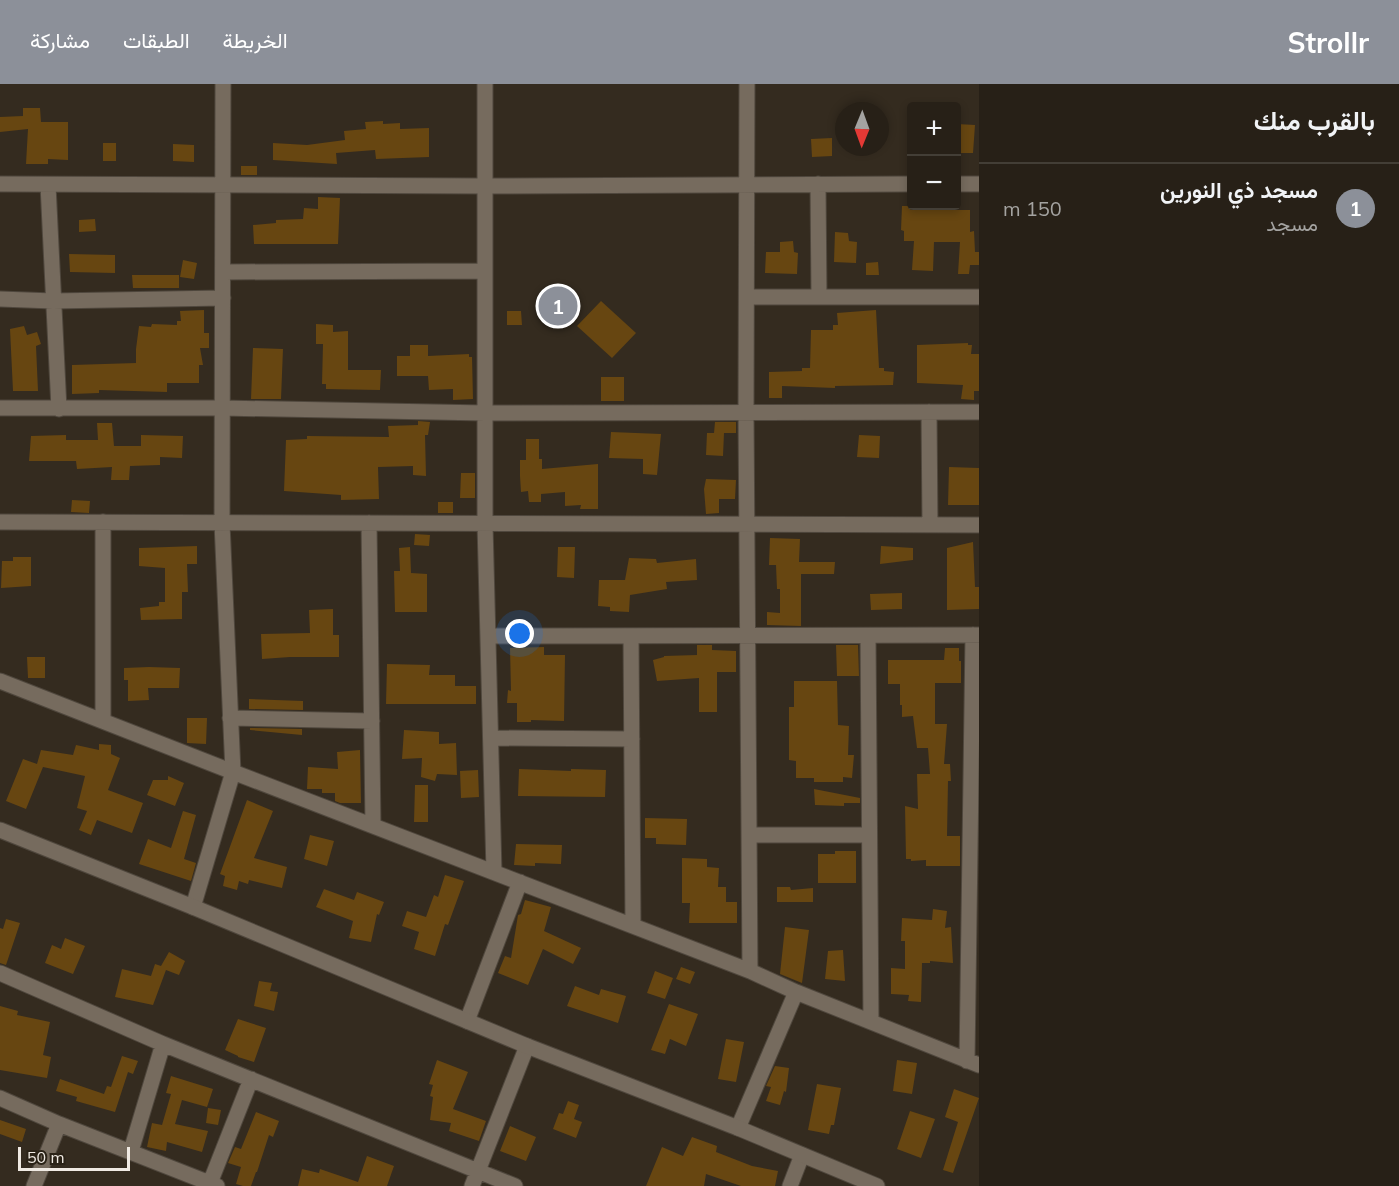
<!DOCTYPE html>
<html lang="ar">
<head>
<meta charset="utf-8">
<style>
  body { margin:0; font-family:Mulish,Vazirmatn,sans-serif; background:#332d24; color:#f1f3f6; direction:rtl }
  .controls { position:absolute; right:18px; top:18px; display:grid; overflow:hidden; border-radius:6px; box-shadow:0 3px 9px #0003 }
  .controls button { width:54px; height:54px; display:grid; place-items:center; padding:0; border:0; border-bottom:2px solid #433e36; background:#272017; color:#f1f3f6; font:30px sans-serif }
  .compass { position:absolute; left:835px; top:18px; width:54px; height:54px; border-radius:50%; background:#272017; box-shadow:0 3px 9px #0003; rotate:181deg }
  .scale { position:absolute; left:18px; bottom:15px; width:112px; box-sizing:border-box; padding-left:6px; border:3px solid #f0eae3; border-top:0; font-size:16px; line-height:21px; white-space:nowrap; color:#f0eae3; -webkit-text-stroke:4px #2a2216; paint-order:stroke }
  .you { position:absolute; left:520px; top:550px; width:21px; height:21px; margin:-15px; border:4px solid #fff; border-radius:50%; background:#1a73e8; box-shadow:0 0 0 9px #1a73e833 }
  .badge { display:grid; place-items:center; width:39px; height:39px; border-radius:50%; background:#8c9099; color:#fff; font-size:20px; font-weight:700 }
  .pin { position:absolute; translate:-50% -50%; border:3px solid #fff; box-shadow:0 2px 6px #0006 }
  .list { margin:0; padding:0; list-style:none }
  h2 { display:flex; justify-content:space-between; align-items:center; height:78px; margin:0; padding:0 24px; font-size:26px }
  h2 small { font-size:20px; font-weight:400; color:#a4a3a1 }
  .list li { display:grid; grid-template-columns:39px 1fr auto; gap:18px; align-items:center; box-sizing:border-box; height:90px; padding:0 24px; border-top:2px solid #433e36 }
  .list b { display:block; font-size:22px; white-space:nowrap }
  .list p { margin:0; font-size:20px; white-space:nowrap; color:#a4a3a1 }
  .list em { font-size:20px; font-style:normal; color:#a4a3a1 }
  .map { position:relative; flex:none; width:979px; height:1102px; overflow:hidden; direction:ltr }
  header { display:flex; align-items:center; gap:36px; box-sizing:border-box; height:84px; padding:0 30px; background:#8c9099; color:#fff }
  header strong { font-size:28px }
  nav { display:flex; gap:33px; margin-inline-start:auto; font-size:21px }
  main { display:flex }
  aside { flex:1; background:#272017 }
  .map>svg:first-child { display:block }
</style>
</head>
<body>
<header>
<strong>Strollr</strong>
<nav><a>الخريطة</a><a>الطبقات</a><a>مشاركة</a></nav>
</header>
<main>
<aside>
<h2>بالقرب منك<small></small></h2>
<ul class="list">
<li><span class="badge">1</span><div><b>مسجد ذي النورين</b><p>مسجد</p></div><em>150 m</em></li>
</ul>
</aside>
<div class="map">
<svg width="979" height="1102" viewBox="0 0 979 1102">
  <rect width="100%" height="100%" fill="#342b1f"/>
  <!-- building -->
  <path fill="#674611" d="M23 24H40L41 38H68V76L48 75V80H26L28 45 0 48V33L23 32Z
    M383 37V40L400 39V45L429 44V73L376 75 375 66 336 69 337 80 273 76V59L307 61 345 56 344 47 366 45 365 38Z
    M957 40 975 41 973 69H957Z
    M832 54V72L812 73 811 55Z
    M103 59H116V77H103Z
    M173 60 194 61V78L173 77Z
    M241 82H257V91H241Z
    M318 113 340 114 338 160H254L253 141 276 139V136L303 135 304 124 318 125Z
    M902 122H954V126H970V148L974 147 975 168H979V181H970L969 190H958L960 158H934L933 187 912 186 914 157H904V147L901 146Z
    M95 135 96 147 79 148V136Z
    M835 148 848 149 849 157 857 158 856 179 834 178Z
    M793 157 794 168 798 169 797 190 765 189 766 168H780V158Z
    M69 170 115 171V189L70 188Z
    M183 176 197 179 194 195 180 193Z
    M878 178 879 191H866V179Z
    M132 191H179V204H133Z
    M601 217 636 249 612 274 577 242Z
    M204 226V249H209V264H200L203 281H199V299H167V308L99 306V309L72 310V281L136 279V265L139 242 151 243 152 240 177 241V237H181L180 227Z
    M876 226 879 284H884V287L894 288 893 301 835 302V304L782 302V314H769V288L802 287V284H810L811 246H833V241H838L837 229Z
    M507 227H521L522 241H507Z
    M316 240 333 241V248L348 247V286H381L380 306 326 305V300H322L323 260H316Z
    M24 242 27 251 37 248 41 260 36 262 38 307H13L10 245Z
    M968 259V261H972L971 270H979V307H974V316L961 315 963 301 917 299V261Z
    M410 261H428V272L469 270V273H472L473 315 453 316V305L429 306 428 292H397V272H410Z
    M253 264 283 265 281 315H251Z
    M601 293H624V317H601Z
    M418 337 430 338 428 351H425L426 392 413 391V382L378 383 379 415 341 416V411L284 407 286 356 307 355V352L389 353 388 342 418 341Z
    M715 338H736V349H721H724L723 372 706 371 707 349H714Z
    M97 339H112L114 362H141V351L183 352 182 374 160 373V381L130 382 129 396H111L112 383 77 385 76 377H29L31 352 66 351V356H98Z
    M611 348 661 350 657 391 643 390V375L609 374Z
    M859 351 880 352 879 374 857 373Z
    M526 355H539V375H542V385L598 380V425H580L581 421 565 422V408L541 410V418H529L528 407 521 408 520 392V376H526Z
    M949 383 979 384V421H948Z
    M461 389H475V414H460Z
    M706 395 736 396 735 415H719V429L706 430 704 405Z
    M72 416 90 417 89 429 71 428Z
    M438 418H453V429H438Z
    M415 450 430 451 429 462 414 461Z
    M770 454 800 455 799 478H835L834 490H801V542L767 541V528L780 529V505H777L776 481H769Z
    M973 458 975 503H979V525L947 526V464Z
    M197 462V480H187L188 508H182V535L141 536 140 524 159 522V518H165V484L139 482V464Z
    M881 462 913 464V476L880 480Z
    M410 463 411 489 427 490V528H395L394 487H400L399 464Z
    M558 463H575L574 494 557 493Z
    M13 473H31V502L1 504 2 477H13Z
    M629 474 656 475 657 479 696 475 697 496 666 498 667 505 630 511 629 528 610 527V523L598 522 599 496H625Z
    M902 509V525L871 526 870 510Z
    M333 525V551H339V573H290L262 575 261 550 310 549 309 526Z
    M697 561H712V566L736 567V588H717V628H699V594L657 597 653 576 664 573V572L697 571Z
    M836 561H858L859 592H837Z
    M544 563V571H565L564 637 531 636V638H517V619H507L508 606 511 607 510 564Z
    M945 564H959V577H961V599H935V640H947L944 680H950L951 697H948L947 752H960V782H926V776L911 777V775H906L905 722 918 725 917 690H930L928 664H917L913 632 902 633V621H900V600H888V576H944Z
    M27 573H45V594H28Z
    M387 580 430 581 429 591H455V602H476V620H386Z
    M149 583 180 584 179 604H148L149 616 128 617V596H124V584Z
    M794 597H837L838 641 849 642 848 671H854L852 694 843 693V698H814V694H796V677L789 676V623H794Z
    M249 615 303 617V626L249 625Z
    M187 634H207L206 660 187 659Z
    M250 644 302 645V651L250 646Z
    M404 646 439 648V660L456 659 457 691 437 690 435 697 421 693 422 674 402 675Z
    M99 660 111 661V670L120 674 108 706 143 719 132 749 97 736 91 751 79 746 87 727 77 724 85 692 43 683 26 725 6 717 23 675 37 680 41 666 73 671 76 661 99 666Z
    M360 666 361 719H340L335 717V709H322V705H307L308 683 338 685 337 668Z
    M519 685 571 687V685L606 686 605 713 518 712Z
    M478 686 479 713 461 714 460 687Z
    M168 692 184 699 175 722 147 711 153 696H168Z
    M415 701H428V738H414Z
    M814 705 860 714V719H844V722L815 721Z
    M247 716 273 727 254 774 287 783 282 804 249 796 248 800 239 797 237 806 223 802 225 792 220 790Z
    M183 727 196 731 184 775 196 779 191 797 139 780 148 755 171 764Z
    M645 734 687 735 686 761 656 760V754H645Z
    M310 751 334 757 327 782 304 775Z
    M516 760 562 761 561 780 535 779V782L514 781Z
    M835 767H856V799H818V770H835Z
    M682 774 707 775V783L719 784 718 803H726V818H737V839H689L690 819H682Z
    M445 791 464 797 448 841 445 840 435 872 414 865 419 848 402 842 407 827 426 833 434 811 438 813Z
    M777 803H790L791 806 813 804V818H777Z
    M324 805 354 816 357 808 384 818 379 831 377 830 371 858 349 854 353 837 316 823Z
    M525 816 551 823 544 847 581 864 573 880 543 865 528 901 498 889 505 872 511 874 518 831 521 830Z
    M933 825 947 827 945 844 951 843 953 879 930 877V879H922L921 918 908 917 909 911 891 910V884L905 885V857H901L902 834 932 836Z
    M6 835 20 839 6 881 0 879V844L3 845Z
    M785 843 809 846 802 899 780 890Z
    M65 854 85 862 73 890 45 879 52 861 61 865Z
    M843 866 845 897 825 895 828 867Z
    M169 868 185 877 179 891 166 886 153 921 115 913 122 885 151 892 155 880 161 882Z
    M681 883 695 888 690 900 676 895Z
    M655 887 673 894 665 915 647 909Z
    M259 897 272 899 270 907 278 908 274 927 254 922Z
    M575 902 599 911 601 905 626 912 618 939 567 922Z
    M669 920 698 930 686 962 670 955 665 970 651 966Z
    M0 922 18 927 17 931 50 938 43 971 51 973 47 994 0 986Z
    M238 935 266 944 254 978 238 973V972L225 966Z
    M726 955 744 958 736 998 718 995Z
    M122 972 138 977 133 990 128 988 115 1028 76 1017 77 1013 56 1007 60 995 104 1010 107 1002 111 1003Z
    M437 976 468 988 453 1025 486 1037 479 1057 449 1047 451 1039 430 1036 433 1013 430 1012 433 1001 429 1000Z
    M897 976 917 979 912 1010 893 1007Z
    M775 982 789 984 786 1008 784 1007 780 1021 766 1017 771 1003 766 1002Z
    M171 992 213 1005 207 1023 182 1016 175 1040 208 1047 202 1068 167 1058 166 1067 147 1063 152 1039 162 1041 171 1010 166 1009Z
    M817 1000 841 1004 834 1041H831L829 1050 808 1046Z
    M954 1005 979 1014 953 1089 943 1086 958 1038 945 1033Z
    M568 1017 579 1021 574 1035 582 1038 576 1054 553 1045 559 1029 563 1030Z
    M208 1024 221 1026 218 1041 206 1039Z
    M910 1027 935 1035 921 1074 897 1065Z
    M256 1028 279 1037 273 1053 269 1051 257 1088H256L251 1102H243L236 1100 241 1083 228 1079 235 1063 241 1065Z
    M0 1036 26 1045 22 1058 0 1050Z
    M510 1042 536 1053 526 1077 500 1067Z
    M692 1053 717 1062 716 1068 752 1082 778 1087 775 1102H741L706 1090 704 1102H646L662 1063 683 1072Z
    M367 1072 394 1082 387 1102H298L302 1085 319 1089 320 1085 358 1098Z"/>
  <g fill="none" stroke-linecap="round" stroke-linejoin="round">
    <!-- minor casing -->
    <g stroke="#4f473d" stroke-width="17">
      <path id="minor" d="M485 0V440L494 788
        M747 0 746 328 750 887
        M0 100 484 102 912 100
        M818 100 819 213
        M956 100H979
        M48 101 59 325
        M223 188 484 187
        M747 213H979
        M0 215 53 217 223 214
        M0 324H223L485 329 979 328
        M929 328 930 441
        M0 438 979 441
        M103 438V637
        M369 439 373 742
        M489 552 979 551
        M631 552 633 842
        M868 552 871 938
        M0 597 233 688 750 887 796 908 979 981
        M230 634 372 637
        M492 654 632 655
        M751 751H869
        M193 823 233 688 222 439 223 0
        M0 889 163 960 515 1102
        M467 937 520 798
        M967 977 973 551
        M0 1014 59 1040 217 1102
        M738 1044 796 908
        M131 1067 163 960
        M210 1099 251 995
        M34 1102 59 1040
        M472 1102 527 962
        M790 1102 802 1071"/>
    </g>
    <!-- tertiary casing -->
    <g stroke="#4f473d" stroke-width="17">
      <path id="tertiary" d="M0 746 193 823 527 962 738 1044 877 1102"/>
    </g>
    <!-- minor -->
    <use href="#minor" stroke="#766b5e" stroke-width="15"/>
    <!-- tertiary -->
    <use href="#tertiary" stroke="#766b5e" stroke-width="15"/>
  </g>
</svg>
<div class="controls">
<button>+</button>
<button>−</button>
</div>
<svg class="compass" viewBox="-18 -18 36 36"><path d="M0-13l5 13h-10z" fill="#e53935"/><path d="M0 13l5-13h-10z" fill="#a4a3a1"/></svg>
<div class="scale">50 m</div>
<div class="you"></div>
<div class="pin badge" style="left:558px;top:222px">1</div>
</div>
</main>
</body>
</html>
